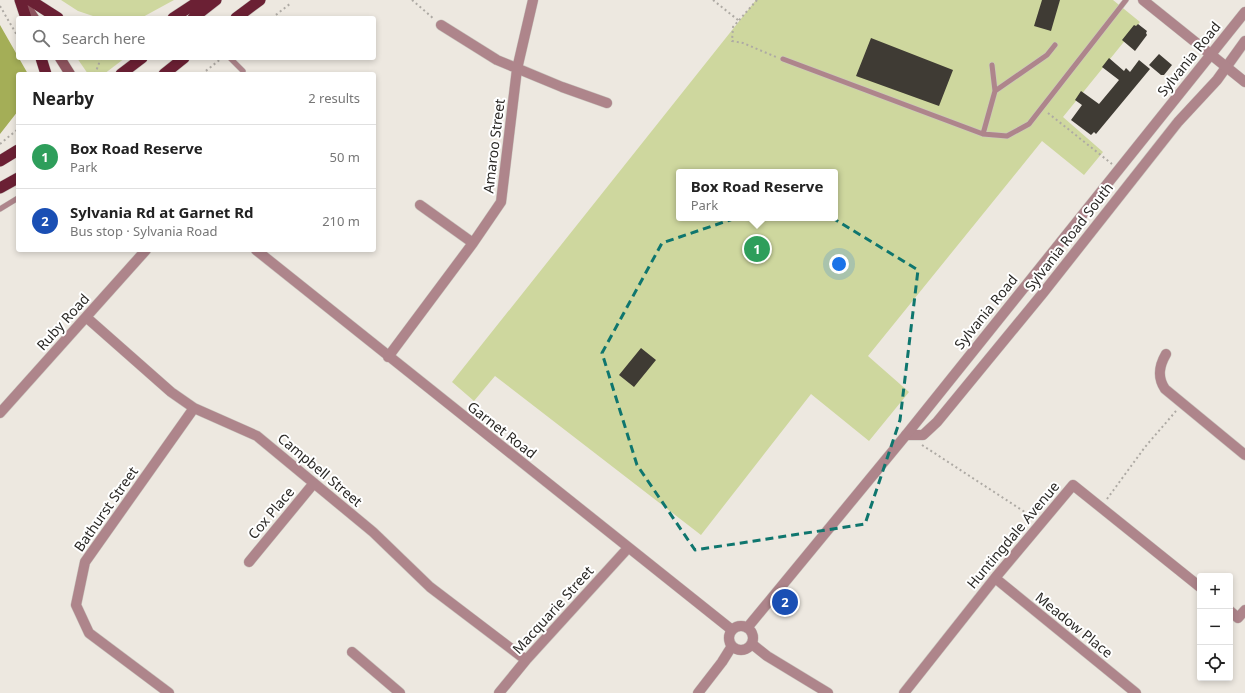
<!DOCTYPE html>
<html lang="en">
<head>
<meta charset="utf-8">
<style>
  body { margin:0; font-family:"Noto Sans",sans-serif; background:#f6f6f6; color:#222 }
  .controls { position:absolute; right:12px; bottom:12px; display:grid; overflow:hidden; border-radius:4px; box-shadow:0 2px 6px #0003 }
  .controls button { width:36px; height:36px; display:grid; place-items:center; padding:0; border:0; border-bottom:1px solid #e0e0e0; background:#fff; color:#222; font:20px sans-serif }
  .you { position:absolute; left:839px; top:264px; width:14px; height:14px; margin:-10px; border:3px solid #fff; border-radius:50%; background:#1a73e8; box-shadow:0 0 0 6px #1a73e833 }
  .badge { display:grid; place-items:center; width:26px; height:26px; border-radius:50%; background:#2563eb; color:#fff; font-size:13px; font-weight:700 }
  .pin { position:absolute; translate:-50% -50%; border:2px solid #fff; box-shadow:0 1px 4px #0006 }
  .popup { position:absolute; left:676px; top:169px; width:162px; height:52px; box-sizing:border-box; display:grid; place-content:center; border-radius:4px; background:#fff; filter:drop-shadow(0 1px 3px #0005); font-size:13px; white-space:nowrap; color:#767676 }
  .popup b { font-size:15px; color:#222 }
  .popup::after { content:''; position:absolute; left:50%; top:100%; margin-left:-8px; border:8px solid transparent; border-top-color:#fff }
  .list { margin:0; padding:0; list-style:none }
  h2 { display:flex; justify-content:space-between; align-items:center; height:52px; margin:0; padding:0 16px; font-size:17px }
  h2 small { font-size:13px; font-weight:400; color:#767676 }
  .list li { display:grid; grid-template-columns:26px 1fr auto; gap:12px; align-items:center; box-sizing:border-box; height:64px; padding:0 16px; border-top:1px solid #e0e0e0 }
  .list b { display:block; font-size:15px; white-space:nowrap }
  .list p { margin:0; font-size:13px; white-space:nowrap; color:#767676 }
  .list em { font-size:13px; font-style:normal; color:#767676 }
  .icon { flex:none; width:22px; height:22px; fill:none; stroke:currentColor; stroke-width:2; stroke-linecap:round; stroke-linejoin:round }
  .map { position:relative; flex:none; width:1245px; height:693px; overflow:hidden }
  .search { position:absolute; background:#fff; box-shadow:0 2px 6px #0003; left:16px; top:16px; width:360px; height:44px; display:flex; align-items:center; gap:10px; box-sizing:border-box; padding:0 14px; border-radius:4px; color:#767676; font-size:15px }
  .panel { position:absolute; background:#fff; box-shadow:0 2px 6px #0003; left:16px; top:72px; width:360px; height:180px; border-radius:4px }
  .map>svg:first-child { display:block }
</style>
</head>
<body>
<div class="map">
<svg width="1245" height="693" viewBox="0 0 1245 693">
  <rect width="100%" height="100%" fill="#ede8e0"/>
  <!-- green -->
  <path fill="#ced79e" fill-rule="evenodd" d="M61 0H174L141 18H99L78 11Z
    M756 0H1113L1140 22 1063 117 1103 152 1084 175 1042 141 868 356 909 392 869 441 811 394 701 535 495 376 474 401 452 382ZM679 172H835V218H679Z
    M77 58H125L104 74H88Z"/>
  <!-- forest -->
  <path fill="#a4ae57" d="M0 25 28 74H18V111L0 134Z"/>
  <!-- building -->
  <path fill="#3f3b34" d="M1042 0H1060L1051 31 1034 26Z
    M1138 24 1147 31 1146 33 1147 35 1135 51 1122 40 1134 25 1136 26Z
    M871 38 953 70 939 106 856 76Z
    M1159 54 1172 65 1164 75H1161L1149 65Z
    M1109 58 1124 71 1126 68 1130 72 1139 60 1150 69 1096 134 1094 132 1091 135 1071 120 1082 105 1075 100 1081 91 1099 104 1119 80 1102 67Z
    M641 348 656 360 634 387 619 375Z"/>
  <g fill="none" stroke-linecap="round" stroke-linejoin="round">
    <!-- service casing -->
    <g stroke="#cac6bf" stroke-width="6">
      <path id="service" d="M230 58 243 71
        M783 59 983 134
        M992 65 995 91 983 134 1007 136 1029 124 1126 0
        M995 91 1047 55 1055 45
        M0 209 18 198"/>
    </g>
    <!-- minor casing -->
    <g stroke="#cac6bf" stroke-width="11">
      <path id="minor" d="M441 25 497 60 562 87 607 103
        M420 205 473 243
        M256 250 732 630
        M86 317 171 392 194 408 257 436 373 532 430 587 526 660
        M1166 354C1159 366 1157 377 1165 389L1245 455
        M388 357 473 243 501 202 517 69 533 0
        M0 413 146 250
        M906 435H923L937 422 1043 293 1178 122 1217 80 1245 41
        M249 562 314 483
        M995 578 1136 693
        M1230 611 1238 618 1245 610
        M752 644 767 656 828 693
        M352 652 400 693
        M169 693 89 633 76 605 85 562 194 408
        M499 693 526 660 628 548
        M904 693 995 578 1073 485 1200 587"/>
    </g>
    <!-- tertiary casing -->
    <g stroke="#cac6bf" stroke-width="11">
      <path id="tertiary" d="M1143 0 1245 82
        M729 638a12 12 0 1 1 24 0a12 12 0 1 1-24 0Z
        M747 628 906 435 1245 12
        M698 693 722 662 732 646"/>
    </g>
    <!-- secondary casing -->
    <g stroke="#cac6bf" stroke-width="11">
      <path id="secondary" d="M22 0 34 18
        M60 58 70 74"/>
    </g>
    <!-- trunk casing -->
    <g stroke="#cac6bf" stroke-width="12">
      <path id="trunk" d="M20 0 26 18
        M30 0 58 18
        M173 18 196 3 209 0
        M193 18 216 0
        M236 18 260 0
        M41 58 46 74
        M121 74 142 58
        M164 74 184 58
        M0 161 18 150
        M0 188 18 178"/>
    </g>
    <!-- path -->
    <path stroke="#aeaaa4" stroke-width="2" stroke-dasharray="2 3" stroke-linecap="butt" d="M412 0 434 19
      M713 0 738 20
      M757 0 733 27 732 41 743 43 776 57
      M0 6 18 37
      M272 18 291 3
      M95 74 101 58
      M202 74 222 58
      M1048 113 1112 164
      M0 144 18 129
      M922 445 1034 518
      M1107 499 1145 447 1176 411"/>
    <!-- service -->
    <use href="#service" stroke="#ae858b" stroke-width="5"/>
    <!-- minor -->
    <use href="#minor" stroke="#ae858b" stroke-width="10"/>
    <!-- tertiary -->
    <use href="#tertiary" stroke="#ae858b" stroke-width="10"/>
    <!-- secondary -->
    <use href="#secondary" stroke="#8f555f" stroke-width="10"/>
    <!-- trunk -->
    <use href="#trunk" stroke="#6b2034" stroke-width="11"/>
  </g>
  <!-- marked area -->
  <path fill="none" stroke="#0f766e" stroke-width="3" stroke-dasharray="8 5" stroke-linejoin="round" d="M798 197 918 270 900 420 865 524 695 550 637 465 602 353 662 243Z"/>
  <g text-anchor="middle" stroke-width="4" stroke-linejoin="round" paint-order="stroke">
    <!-- street labels -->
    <g font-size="14" fill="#2b2926" stroke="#fff">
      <text transform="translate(1189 59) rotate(-51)" y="5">Sylvania Road</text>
      <text transform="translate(494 146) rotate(-83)" y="5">Amaroo Street</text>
      <text transform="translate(1069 237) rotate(-52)" y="5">Sylvania Road South</text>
      <text transform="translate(986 312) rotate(-51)" y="5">Sylvania Road</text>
      <text transform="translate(63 322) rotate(-48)" y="5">Ruby Road</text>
      <text transform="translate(502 430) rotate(38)" y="5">Garnet Road</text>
      <text transform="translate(320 470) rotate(40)" y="5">Campbell Street</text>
      <text transform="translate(106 509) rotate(-55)" y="5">Bathurst Street</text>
      <text transform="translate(271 513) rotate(-50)" y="5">Cox Place</text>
      <text transform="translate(1013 535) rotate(-50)" y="5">Huntingdale Avenue</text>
      <text transform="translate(553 610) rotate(-48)" y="5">Macquarie Street</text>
      <text transform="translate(1074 625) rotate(39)" y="5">Meadow Place</text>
    </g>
  </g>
</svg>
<div class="controls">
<button>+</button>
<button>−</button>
<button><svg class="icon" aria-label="locate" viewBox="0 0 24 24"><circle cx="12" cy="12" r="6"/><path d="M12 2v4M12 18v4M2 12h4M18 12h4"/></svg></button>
</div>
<div class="you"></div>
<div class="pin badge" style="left:757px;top:249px;background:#2e9e5b">1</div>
<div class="popup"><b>Box Road Reserve</b>Park</div>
<div class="pin badge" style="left:785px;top:602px;background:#1a4fb4">2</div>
<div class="search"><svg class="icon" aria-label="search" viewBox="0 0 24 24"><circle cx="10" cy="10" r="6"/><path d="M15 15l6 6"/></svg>Search here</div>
<section class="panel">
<h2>Nearby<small>2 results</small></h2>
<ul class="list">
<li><span class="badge" style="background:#2e9e5b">1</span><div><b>Box Road Reserve</b><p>Park</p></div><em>50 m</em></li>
<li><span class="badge" style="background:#1a4fb4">2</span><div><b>Sylvania Rd at Garnet Rd</b><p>Bus stop · Sylvania Road</p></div><em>210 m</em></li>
</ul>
</section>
</div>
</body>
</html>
